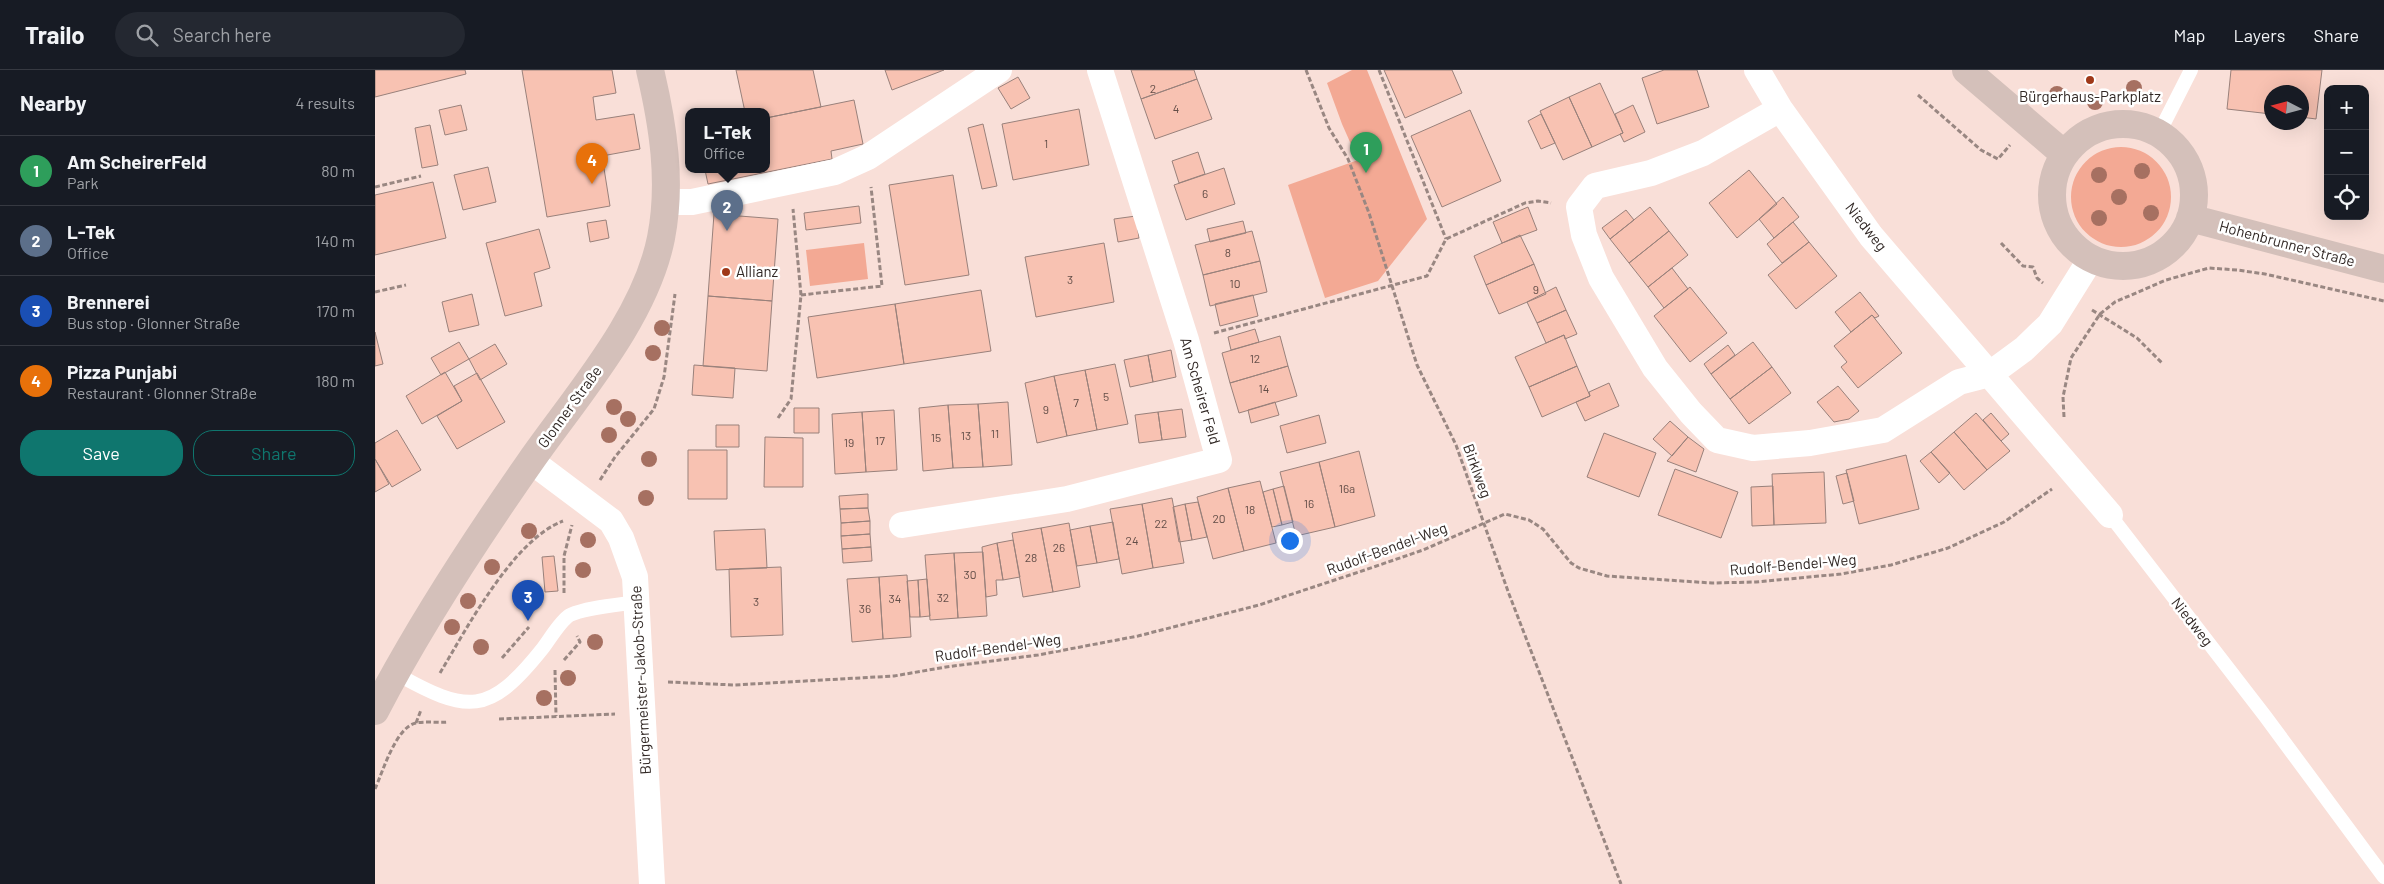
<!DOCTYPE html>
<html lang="en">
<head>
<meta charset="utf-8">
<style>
  body { margin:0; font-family:Barlow,sans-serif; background:#242831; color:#f1f3f6 }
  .controls { position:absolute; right:15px; top:15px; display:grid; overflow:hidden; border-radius:10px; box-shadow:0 5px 20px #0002 }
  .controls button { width:45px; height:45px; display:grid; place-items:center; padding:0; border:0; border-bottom:1px solid #363941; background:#171b24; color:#f1f3f6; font:25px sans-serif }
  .compass { position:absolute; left:1889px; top:15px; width:45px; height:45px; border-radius:50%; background:#171b24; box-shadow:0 5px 20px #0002; rotate:276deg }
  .you { position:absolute; left:914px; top:470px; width:18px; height:18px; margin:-12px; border:4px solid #fff; border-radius:50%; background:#1a73e8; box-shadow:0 0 0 8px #1a73e833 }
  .badge { display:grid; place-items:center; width:32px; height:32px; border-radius:50%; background:#0f766e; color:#fff; font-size:16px; font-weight:700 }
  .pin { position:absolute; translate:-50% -41px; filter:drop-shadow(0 1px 2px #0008) }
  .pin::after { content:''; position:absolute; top:26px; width:18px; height:15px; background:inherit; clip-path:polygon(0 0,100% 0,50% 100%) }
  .popup { position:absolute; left:310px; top:38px; width:85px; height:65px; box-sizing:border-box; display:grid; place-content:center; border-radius:10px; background:#171b24; filter:drop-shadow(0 1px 4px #0005); font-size:16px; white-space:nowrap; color:#9ea1a6 }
  .popup b { font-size:19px; color:#f1f3f6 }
  .popup::after { content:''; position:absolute; left:50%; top:100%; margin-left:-10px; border:10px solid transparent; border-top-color:#171b24 }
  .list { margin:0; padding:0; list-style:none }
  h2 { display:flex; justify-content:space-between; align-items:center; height:65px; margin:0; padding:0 20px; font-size:21px }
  h2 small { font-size:16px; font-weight:400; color:#9ea1a6 }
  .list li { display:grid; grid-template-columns:32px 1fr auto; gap:15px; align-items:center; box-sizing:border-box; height:70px; padding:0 20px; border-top:1px solid #363941 }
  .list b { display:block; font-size:19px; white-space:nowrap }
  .list p { margin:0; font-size:16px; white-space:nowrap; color:#9ea1a6 }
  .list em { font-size:16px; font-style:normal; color:#9ea1a6 }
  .actions { display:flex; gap:10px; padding:15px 20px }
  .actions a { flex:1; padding:11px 0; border:1px solid #0f766e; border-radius:20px; text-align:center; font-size:18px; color:#0f766e }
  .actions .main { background:#0f766e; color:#fff }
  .icon { flex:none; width:28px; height:28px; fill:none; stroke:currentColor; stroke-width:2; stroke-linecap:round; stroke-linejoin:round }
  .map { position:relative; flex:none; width:2009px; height:814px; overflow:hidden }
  header { display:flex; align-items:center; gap:30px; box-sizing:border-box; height:70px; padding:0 25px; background:#171b24; border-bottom:1px solid #363941 }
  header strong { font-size:24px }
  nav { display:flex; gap:28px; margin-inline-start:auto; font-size:18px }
  .search { width:350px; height:45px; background:#242831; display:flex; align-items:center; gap:12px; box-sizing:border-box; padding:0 18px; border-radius:28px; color:#9ea1a6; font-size:19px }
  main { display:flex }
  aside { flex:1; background:#171b24 }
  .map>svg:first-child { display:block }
</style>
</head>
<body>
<header>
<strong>Trailo</strong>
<div class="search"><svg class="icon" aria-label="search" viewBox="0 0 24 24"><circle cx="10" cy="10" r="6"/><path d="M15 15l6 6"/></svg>Search here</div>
<nav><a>Map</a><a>Layers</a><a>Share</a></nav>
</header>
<main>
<aside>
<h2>Nearby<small>4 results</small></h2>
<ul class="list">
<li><span class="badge" style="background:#2e9e5b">1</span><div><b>Am ScheirerFeld</b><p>Park</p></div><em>80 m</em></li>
<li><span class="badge" style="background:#5c6f8a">2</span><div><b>L-Tek</b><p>Office</p></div><em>140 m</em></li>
<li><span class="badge" style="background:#1a4fb4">3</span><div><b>Brennerei</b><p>Bus stop · Glonner Straße</p></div><em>170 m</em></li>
<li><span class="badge" style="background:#e8710a">4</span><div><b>Pizza Punjabi</b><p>Restaurant · Glonner Straße</p></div><em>180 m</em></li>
</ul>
<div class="actions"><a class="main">Save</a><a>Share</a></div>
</aside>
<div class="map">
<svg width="2009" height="814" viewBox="0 0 2009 814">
  <rect width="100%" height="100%" fill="#f9dfd8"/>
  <!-- green -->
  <path fill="#f3a994" d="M977 0H992L1052 149 1003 211 950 228 913 115 983 90 967 54 952 13Z
    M1696 127a50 50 0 1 1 100 0a50 50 0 1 1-100 0Z
    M489 173 493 209 435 216 431 180Z"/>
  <!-- building -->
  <path fill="#f8c2b2" stroke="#99817b" d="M0 0H90L91 4 0 27Z
    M147 0H237L241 23 218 27 221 50 259 44 265 79 227 86 235 136 172 147Z
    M361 0H438L446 37 391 48V42H370Z
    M510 0H569L517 20Z
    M756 0H819L822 9 766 29Z
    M1009 0H1077L1087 23 1030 48Z
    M1289 0H1322L1334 37 1282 54 1267 8Z
    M1856 0H1947L1941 49 1926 47V22H1896V44L1852 39Z
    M643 7 655 28 636 39 623 18Z
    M822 9 837 49 780 69 766 29Z
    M1225 13 1248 63 1217 77 1194 27Z
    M1194 27 1217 77 1188 90 1165 41Z
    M479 30 488 74 456 81 457 89 333 114 330 100H391V48Z
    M86 35 92 60 70 65 64 40Z
    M1258 35 1270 62 1249 72 1245 64 1248 63 1240 44Z
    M704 39 714 95 638 110 627 54Z
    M1095 40 1126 111 1067 137 1036 66Z
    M1166 44 1180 73 1166 79 1153 51Z
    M608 54 622 116 607 119 593 58Z
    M55 55 63 95 47 98 40 58Z
    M823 82 830 104 804 113 797 91Z
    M113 97 121 132 88 140 79 105Z
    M849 98 860 134 811 150 799 115Z
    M1374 100 1402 134 1362 168 1334 133Z
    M578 105 594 205 530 215 514 115Z
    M58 112 71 168 0 185V125Z
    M1408 127 1424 147 1399 168 1384 149Z
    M484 136 486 153 431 160 429 143Z
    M1153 137 1162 160 1127 173 1118 152Z
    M1275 137 1294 161 1254 193 1235 169Z
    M1251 140 1259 150 1235 169 1227 158Z
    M339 144 403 149 397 231 333 226Z
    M761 146 764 168 743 172 739 149Z
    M231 150 234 168 215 172 212 153Z
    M868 151 871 163 835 172 832 159Z
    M1418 152 1434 172 1407 193 1392 174Z
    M164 159 175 198 159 203 167 236 130 246 111 173Z
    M877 161 885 191 828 205 820 175Z
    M1294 161 1313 185 1273 217 1254 193Z
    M1145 165 1159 194 1111 215 1099 186Z
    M1434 172 1462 206 1421 239 1393 205Z
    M729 173 739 232 661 247 650 187Z
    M885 191 892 222 835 236 828 205Z
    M1159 194 1171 224 1124 244 1111 215Z
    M1297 198 1313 219 1289 238 1273 217Z
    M1181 217 1191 240 1162 253 1152 232Z
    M1315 217 1352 263 1315 292 1279 246Z
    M606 220 616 281 529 294 520 234Z
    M1485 222 1504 246 1500 248 1497 245 1476 262 1460 242Z
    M97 224 104 255 74 262 67 232Z
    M878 225 883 246 845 256 840 234Z
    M333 226 397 231 392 301 328 296Z
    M520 234 529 294 442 308 433 247Z
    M1191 240 1202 264 1190 269 1189 265 1171 273 1162 253Z
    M1497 245 1527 283 1483 318 1466 297 1472 292 1459 276Z
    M880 259 884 272 856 280 853 267Z
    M0 262 8 294 0 296Z
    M1189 265 1202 296 1154 317 1140 287Z
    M905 266 913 296 855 313 847 283Z
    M84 272 94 289 66 305 56 288Z
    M1378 272 1397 297 1355 329 1336 304Z
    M120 274 132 294 105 310 94 289Z
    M1353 275 1360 285 1336 304 1329 294Z
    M796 280 801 307 778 312 773 285Z
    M773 285 778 312 755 317 749 290Z
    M740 294 753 354 722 360 710 300Z
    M319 295 360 298 358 328 317 325Z
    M913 296 922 326 864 343 855 313Z
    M1202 296 1215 326 1167 347 1154 317Z
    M1397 297 1416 323 1374 354 1355 329Z
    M710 300 722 360 692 366 679 306Z
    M70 302 87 331 47 354 31 326Z
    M102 303 130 352 82 379 62 346 87 331 79 316Z
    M679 306 692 366 662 373 650 313Z
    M1234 313 1244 336 1210 351 1201 332 1215 326 1214 322Z
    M1463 316 1484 341 1474 349 1459 352 1442 332Z
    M633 332 637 395 608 397 603 334Z
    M900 332 904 345 876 353 873 340Z
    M603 334 608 397 578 398 573 335Z
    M573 335 578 398 548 401 544 338Z
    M419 338H444V363H419Z
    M807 339 811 367 787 370 783 342Z
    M519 340 522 400 491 402 487 342Z
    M487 342 491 402 460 404 457 344Z
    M783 342 787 370 764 373 760 345Z
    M1601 343 1635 381 1612 400 1579 362Z
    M1616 343 1634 364 1626 371 1608 350Z
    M944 345 951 373 912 383 905 356Z
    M1295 351 1313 367 1297 386 1278 369Z
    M341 355H364V377H341Z
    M22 360 46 400 17 417 0 389V373Z
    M1579 362 1612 400 1589 420 1556 382Z
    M1229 363 1281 383 1264 427 1212 407Z
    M390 367 428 368V417H389Z
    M1313 367 1329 379 1321 402 1292 391Z
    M313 380H352V429H313Z
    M984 381 1000 446 960 457 944 392Z
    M1556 382 1575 403 1564 413 1545 391Z
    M1531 385 1544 439 1484 454 1471 400Z
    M0 389 14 414 0 422Z
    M944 392 960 457 921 466 905 402Z
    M1300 399 1363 422 1346 468 1283 445Z
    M1449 402 1451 453 1399 455 1397 404Z
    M1472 403 1479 431 1468 434 1461 406Z
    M885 411 901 473 869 481 853 418Z
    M909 416 918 452 907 455 898 419Z
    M1398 416 1399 455 1377 456 1376 417Z
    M853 418 869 481 838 489 822 427Z
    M898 419 907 455 897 457 888 422Z
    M493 424V438L465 439 464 426Z
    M797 428 809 493 778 498 767 434Z
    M823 432 832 467 817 470 810 434Z
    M767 434 778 498 747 504 735 439Z
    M810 434 817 470 804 472 798 437Z
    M493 438 495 451 466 453 465 439Z
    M495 451V464L466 466V453Z
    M738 452 744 489 722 493 715 456Z
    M694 453 705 517 678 522 666 458Z
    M715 456 722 493 702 496 695 460Z
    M666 458 678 522 648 527 637 463Z
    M390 459 392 498 341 500 339 461Z
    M495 464 496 477 467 479 466 466Z
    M638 470 645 507 628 510 622 473Z
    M622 473 628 510H621L622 525 611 527 607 477Z
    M496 477 497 491 468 493 467 479Z
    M608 482 612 546 583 548 579 483Z
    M579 483 583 548 555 550 550 485Z
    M179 486 183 521 170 522 167 487Z
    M406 497 408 565 356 567 354 499Z
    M532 505 536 567 508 569 504 507Z
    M504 507 508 569 477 572 472 509Z
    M552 509 555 546 545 547 543 510Z
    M543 510 545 547H535L532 511Z"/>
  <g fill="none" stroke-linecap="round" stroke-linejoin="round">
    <!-- path -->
    <path stroke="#998782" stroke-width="3" stroke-dasharray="5 2.5" stroke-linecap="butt" d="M931 0 954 58 973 89 994 143 1042 295 1081 375 1134 524 1246 814
      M1004 0 1071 169
      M1543 25 1606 80 1623 89 1635 75
      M0 117 46 106
      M1626 173 1648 196 1658 197 1662 208 1668 213
      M0 222 31 215
      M426 225 507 216 496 117
      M1717 240 1762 268 1788 294
      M839 263 1052 206 1071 169 1150 133 1163 131 1176 133
      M1689 347 1688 327 1696 288 1725 244 1740 232 1791 210 1834 198 1862 200 1890 204 2009 231
      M403 348 416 329 426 225 418 139
      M225 410 240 387 279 339 289 307 300 224
      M189 523V486L197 455
      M127 588 154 557
      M189 590 205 572 202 566
      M180 600 181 646
      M65 603C92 558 138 470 188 451
      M293 612 359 615 519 606 571 597 663 585 763 566 884 535 984 502 1048 480 1130 444 1154 450 1168 459 1196 493 1204 498 1232 506 1337 513 1381 512 1466 504 1516 495 1573 478 1629 452 1677 419
      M124 649 240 644
      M41 653 46 640
      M0 719C8 701 21 657 41 653 51 651 63 653 73 652"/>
    <!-- lane -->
    <path stroke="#fff" stroke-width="14" d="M1784 63 1816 0
      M1735 445 1890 646 2009 807
      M20 603C93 644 114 646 168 578 175 569 185 551 195 545 212 537 243 535 263 532"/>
    <!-- street -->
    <path stroke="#fff" stroke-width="26" d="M1382 0 1405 39 1496 166 1735 445
      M1405 39 1328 83 1276 103 1220 116 1204 137 1209 165 1226 208 1280 298 1316 343 1342 370 1378 378 1435 373 1508 360 1584 312 1615 304 1649 279 1675 254 1715 190
      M290 132H317L460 102 493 87 624 0
      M156 391 236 451 246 468 260 507 277 814
      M527 455 692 429 844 390 811 270 725 0"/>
    <!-- secondary -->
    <path stroke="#d4c0ba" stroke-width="28" d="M1591 0 1689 84
      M1677 125a71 71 0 1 1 142 0a71 71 0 1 1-142 0Z
      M1815 148 2009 199
      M0 641C45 554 99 472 155 392 201 326 270 249 286 168 297 112 288 55 275 0"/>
  </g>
  <!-- trees -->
  <g fill="#a67061">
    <circle cx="1759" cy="18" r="8"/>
    <circle cx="1682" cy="24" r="8"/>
    <circle cx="1720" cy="32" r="8"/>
    <circle cx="1767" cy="101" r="8"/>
    <circle cx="1724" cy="105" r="8"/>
    <circle cx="1744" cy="127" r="8"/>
    <circle cx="1776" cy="143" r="8"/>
    <circle cx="1724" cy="148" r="8"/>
    <circle cx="287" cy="258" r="8"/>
    <circle cx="278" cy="283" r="8"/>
    <circle cx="239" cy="337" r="8"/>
    <circle cx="253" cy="349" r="8"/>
    <circle cx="234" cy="365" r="8"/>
    <circle cx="274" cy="389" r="8"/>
    <circle cx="271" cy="428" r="8"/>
    <circle cx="154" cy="461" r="8"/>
    <circle cx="213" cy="470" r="8"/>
    <circle cx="117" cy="497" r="8"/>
    <circle cx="208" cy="500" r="8"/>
    <circle cx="156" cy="526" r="8"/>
    <circle cx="93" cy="531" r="8"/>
    <circle cx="77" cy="557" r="8"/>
    <circle cx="220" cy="572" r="8"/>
    <circle cx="106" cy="577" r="8"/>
    <circle cx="193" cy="608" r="8"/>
    <circle cx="169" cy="628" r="8"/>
  </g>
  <!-- markers -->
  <g fill="#9f3818" stroke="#fff" stroke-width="2">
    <circle cx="1715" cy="10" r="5"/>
    <circle cx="351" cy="202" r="5"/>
  </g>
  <g text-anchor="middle" stroke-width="5" stroke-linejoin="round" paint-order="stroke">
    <!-- number labels -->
    <g font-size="12" fill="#634e48">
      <text x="778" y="23">2</text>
      <text x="801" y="43">4</text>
      <text x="671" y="78">1</text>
      <text x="830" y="128">6</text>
      <text x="853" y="187">8</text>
      <text x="695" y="214">3</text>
      <text x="860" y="218">10</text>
      <text x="1161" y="224">9</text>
      <text x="880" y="293">12</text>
      <text x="889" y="323">14</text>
      <text x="731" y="331">5</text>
      <text x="701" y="337">7</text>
      <text x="671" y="344">9</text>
      <text x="620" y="368">11</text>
      <text x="591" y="370">13</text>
      <text x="561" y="372">15</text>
      <text x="505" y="375">17</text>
      <text x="474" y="377">19</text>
      <text x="972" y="423">16a</text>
      <text x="934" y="438">16</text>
      <text x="875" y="444">18</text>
      <text x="844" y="453">20</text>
      <text x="786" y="458">22</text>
      <text x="757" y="475">24</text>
      <text x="684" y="482">26</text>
      <text x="656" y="492">28</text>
      <text x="595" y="509">30</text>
      <text x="568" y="532">32</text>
      <text x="520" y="533">34</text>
      <text x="381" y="536">3</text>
      <text x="490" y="543">36</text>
    </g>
    <!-- poi labels -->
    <g font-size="15" fill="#312825" stroke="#fff">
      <text x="1715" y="32">Bürgerhaus-Parkplatz</text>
      <text x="361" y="207" text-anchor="start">Allianz</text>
    </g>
    <!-- street labels -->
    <g font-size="15" fill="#312825" stroke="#fff">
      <text transform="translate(1491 157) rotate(52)" y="5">Niedweg</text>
      <text transform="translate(1912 174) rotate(15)" y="5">Hohenbrunner Straße</text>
      <text transform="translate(825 321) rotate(74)" y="5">Am Scheirer Feld</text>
      <text transform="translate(195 337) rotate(-54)" y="5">Glonner Straße</text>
      <text transform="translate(1102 401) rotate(70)" y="5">Birklweg</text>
      <text transform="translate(1012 479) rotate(-20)" y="5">Rudolf-Bendel-Weg</text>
      <text transform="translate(1418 495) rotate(-5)" y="5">Rudolf-Bendel-Weg</text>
      <text transform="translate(1817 552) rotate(52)" y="5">Niedweg</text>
      <text transform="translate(623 578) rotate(-8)" y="5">Rudolf-Bendel-Weg</text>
      <text transform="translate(266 610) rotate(-93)" y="5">Bürgermeister-Jakob-Straße</text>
    </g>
  </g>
</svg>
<div class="controls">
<button>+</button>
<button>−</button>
<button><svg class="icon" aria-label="locate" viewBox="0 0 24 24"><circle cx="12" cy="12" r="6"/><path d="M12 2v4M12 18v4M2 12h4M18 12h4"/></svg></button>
</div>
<svg class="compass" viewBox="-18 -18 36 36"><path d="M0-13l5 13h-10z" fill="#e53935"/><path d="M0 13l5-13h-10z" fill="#9ea1a6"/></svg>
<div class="you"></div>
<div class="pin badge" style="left:991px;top:103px;background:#2e9e5b">1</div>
<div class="pin badge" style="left:352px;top:161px;background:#5c6f8a">2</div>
<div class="popup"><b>L-Tek</b>Office</div>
<div class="pin badge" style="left:153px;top:551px;background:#1a4fb4">3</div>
<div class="pin badge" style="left:217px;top:114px;background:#e8710a">4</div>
</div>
</main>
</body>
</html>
